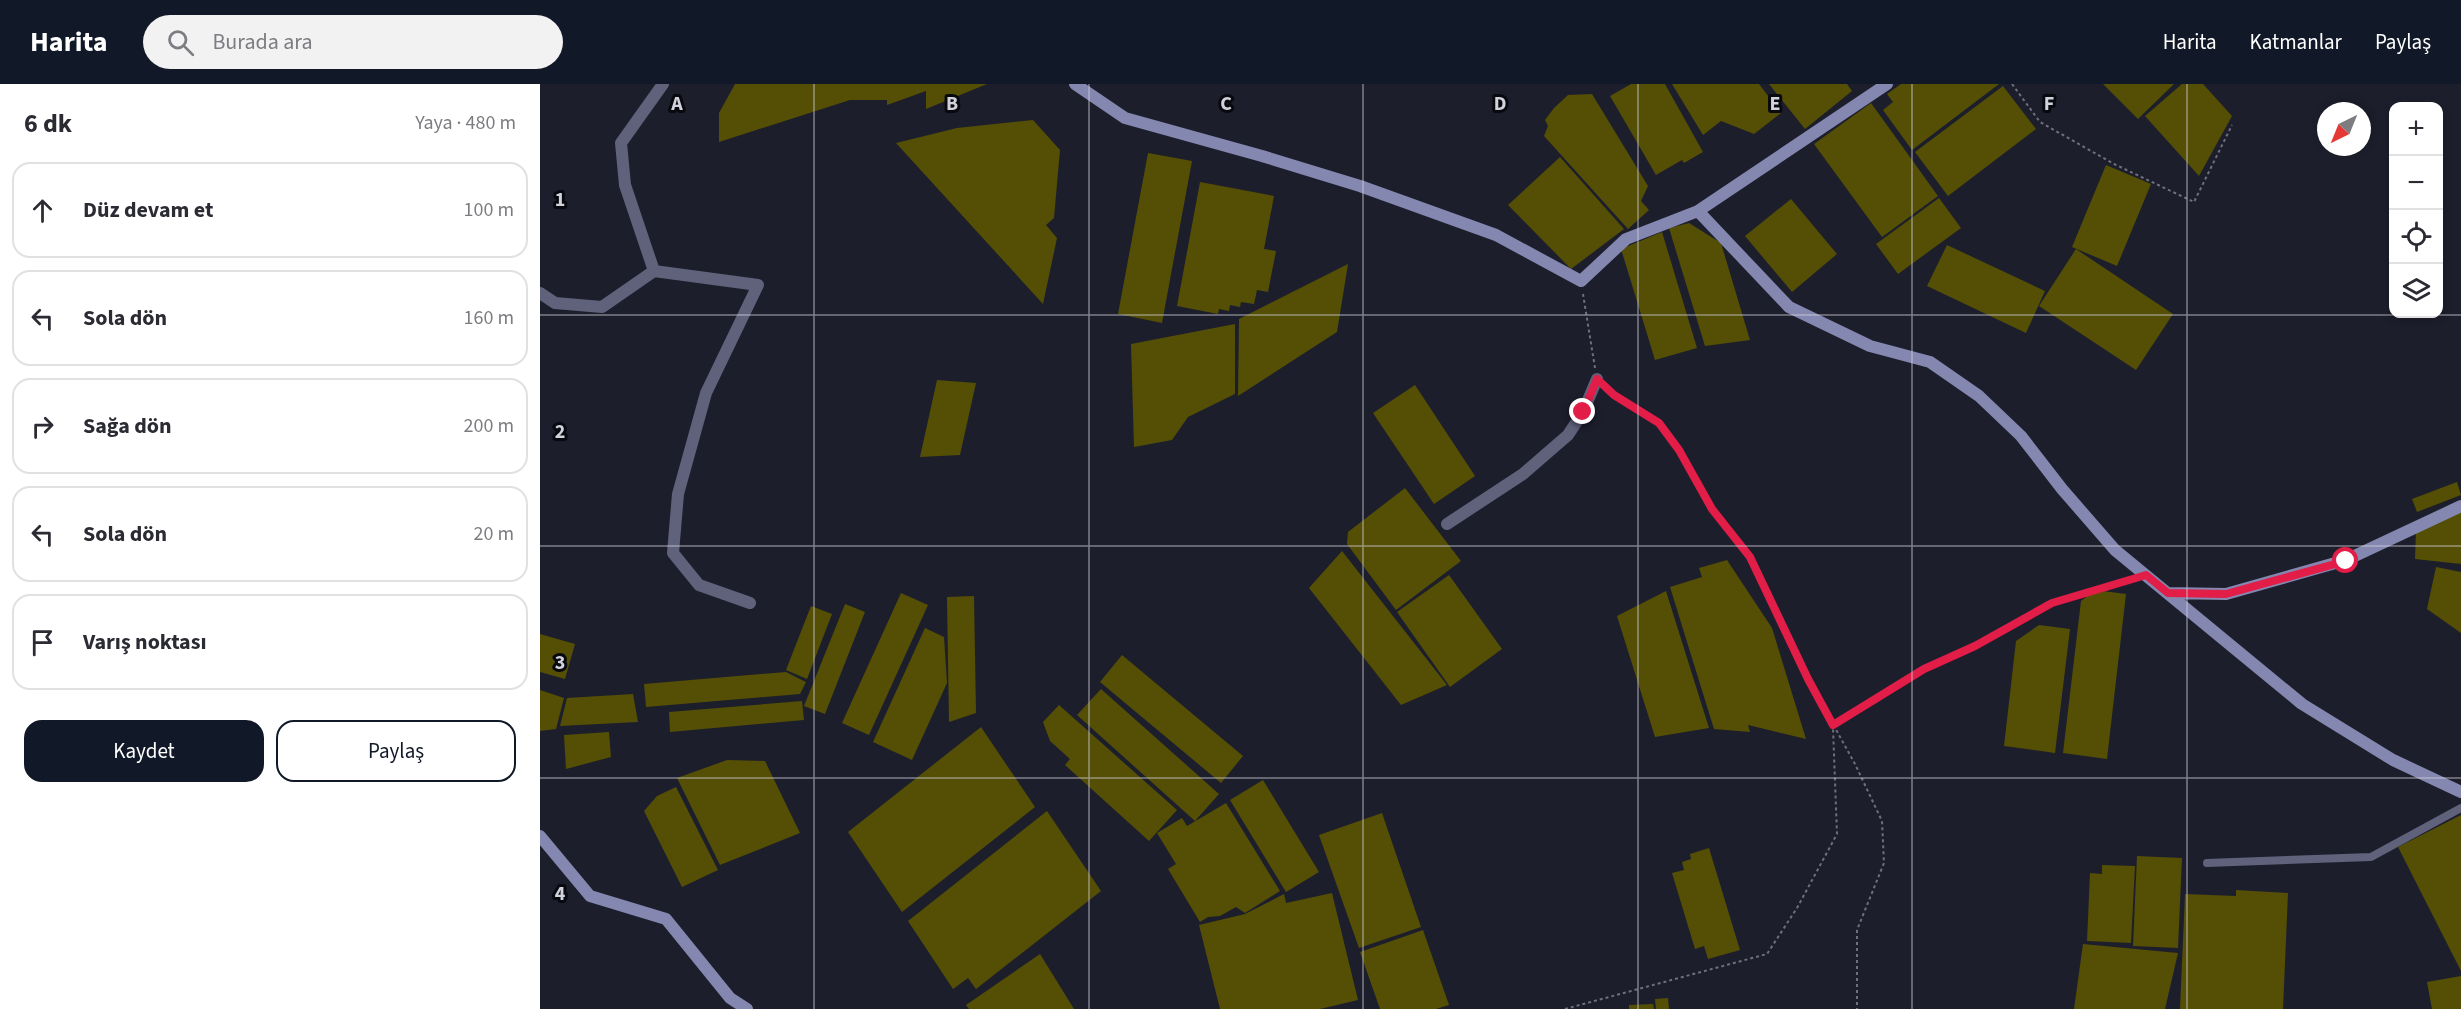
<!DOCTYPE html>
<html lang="tr">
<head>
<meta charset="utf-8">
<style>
  body { margin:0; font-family:"Source Sans 3",sans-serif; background:#f2f2f3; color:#2b2b33 }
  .controls { position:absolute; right:18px; top:18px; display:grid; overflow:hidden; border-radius:12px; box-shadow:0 3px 9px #0003 }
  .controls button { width:54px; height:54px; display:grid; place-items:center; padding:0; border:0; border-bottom:2px solid #e1e1e2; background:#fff; color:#2b2b33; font:30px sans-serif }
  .compass { position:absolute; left:1777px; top:18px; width:54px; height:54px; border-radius:50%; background:#fff; box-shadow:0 3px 9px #0003; rotate:223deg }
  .stop { position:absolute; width:18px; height:18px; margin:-14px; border:4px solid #e11d48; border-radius:50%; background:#fff }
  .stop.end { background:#e11d48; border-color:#fff; box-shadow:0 2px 6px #0008 }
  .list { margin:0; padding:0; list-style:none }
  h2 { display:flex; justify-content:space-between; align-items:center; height:78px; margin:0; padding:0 24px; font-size:26px }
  h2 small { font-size:20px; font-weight:400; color:#7c7c81 }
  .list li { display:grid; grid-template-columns:39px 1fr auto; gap:18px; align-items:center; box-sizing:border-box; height:96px; margin:0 12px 12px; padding:0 12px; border:2px solid #e1e1e2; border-radius:18px }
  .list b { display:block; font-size:22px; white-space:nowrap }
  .list em { font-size:20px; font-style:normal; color:#7c7c81 }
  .actions { display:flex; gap:12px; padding:18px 24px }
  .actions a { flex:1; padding:14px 0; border:2px solid #111827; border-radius:18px; text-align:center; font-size:21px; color:#111827 }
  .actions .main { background:#111827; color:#fff }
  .icon { flex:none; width:33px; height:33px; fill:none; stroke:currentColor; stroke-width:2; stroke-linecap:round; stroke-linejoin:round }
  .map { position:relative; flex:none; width:1921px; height:925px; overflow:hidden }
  header { display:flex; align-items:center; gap:36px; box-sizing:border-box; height:84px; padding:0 30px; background:#111827; color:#fff }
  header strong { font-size:28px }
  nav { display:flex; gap:33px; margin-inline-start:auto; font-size:21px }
  .search { width:420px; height:54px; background:#f2f2f3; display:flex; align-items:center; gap:15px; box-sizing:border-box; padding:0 21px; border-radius:33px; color:#7c7c81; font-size:22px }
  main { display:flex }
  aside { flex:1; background:#fff }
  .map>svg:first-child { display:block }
</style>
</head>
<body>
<header>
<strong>Harita</strong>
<div class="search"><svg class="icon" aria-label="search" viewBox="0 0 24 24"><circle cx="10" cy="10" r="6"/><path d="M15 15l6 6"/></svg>Burada ara</div>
<nav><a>Harita</a><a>Katmanlar</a><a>Paylaş</a></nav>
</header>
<main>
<aside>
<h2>6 dk<small>Yaya · 480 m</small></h2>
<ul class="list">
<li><svg class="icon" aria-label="ahead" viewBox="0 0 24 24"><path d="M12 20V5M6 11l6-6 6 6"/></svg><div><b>Düz devam et</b></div><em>100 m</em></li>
<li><svg class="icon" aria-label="left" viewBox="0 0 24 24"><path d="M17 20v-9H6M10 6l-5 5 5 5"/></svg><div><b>Sola dön</b></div><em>160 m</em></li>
<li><svg class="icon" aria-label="right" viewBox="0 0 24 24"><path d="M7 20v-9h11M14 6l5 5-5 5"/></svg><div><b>Sağa dön</b></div><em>200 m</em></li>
<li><svg class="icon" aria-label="left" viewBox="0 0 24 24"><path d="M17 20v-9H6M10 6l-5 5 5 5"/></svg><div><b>Sola dön</b></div><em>20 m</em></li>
<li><svg class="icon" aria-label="arrive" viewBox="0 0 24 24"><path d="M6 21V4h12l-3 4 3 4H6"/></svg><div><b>Varış noktası</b></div></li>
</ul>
<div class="actions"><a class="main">Kaydet</a><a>Paylaş</a></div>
</aside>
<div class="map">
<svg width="1921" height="925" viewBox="0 0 1921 925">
  <rect width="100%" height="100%" fill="#1d1e2c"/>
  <!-- building -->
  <path fill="#544f04" d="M195 0H447L386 25V7L347 21V16H310L179 58V29Z
    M1091 0H1125L1163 68 1144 79 1142 76 1116 91 1070 12Z
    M1132 0H1219L1241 29 1214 50 1181 37 1163 51Z
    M1229 0H1307L1312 7 1265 45Z
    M1361 0H1459L1372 66 1343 26 1353 18 1347 10Z
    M1563 0H1634L1598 35Z
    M1642 0H1663L1692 32 1659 92 1605 32Z
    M1463 2 1496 45 1408 112 1375 68Z
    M1052 10 1108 102 1101 117 1109 126 1088 145 1004 52 1008 42 1005 36 1014 24 1028 11Z
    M1331 19 1398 112 1342 153 1274 60Z
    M493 36 520 66 514 134 506 141 517 154 503 220 356 59 417 44Z
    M608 69 652 77 622 239 578 230Z
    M1020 73 1084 145 1031 185 968 121Z
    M1566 81 1611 100 1577 182 1532 163Z
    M660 98 734 112 724 165 736 167 728 208 717 206 714 220 701 218 700 223 690 221 689 227 679 225 678 230 637 222Z
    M1399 114 1421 144 1358 190 1336 160Z
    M1251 115 1297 170 1252 208 1205 152Z
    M1149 139 1181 159 1210 256 1165 262 1129 144Z
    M1122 148 1157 264 1115 276 1081 165Z
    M1407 161 1505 207 1486 249 1387 202Z
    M1536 165 1633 230 1596 286 1499 222Z
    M808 180 797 248 698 312 699 235Z
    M695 240V310L648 333 632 356 594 363 591 260Z
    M397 296 436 299 420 371 380 373Z
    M875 301 935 392 894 420 833 329Z
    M1917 398 1921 411 1877 428 1872 415Z
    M865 404 921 477 856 526 807 460 808 448Z
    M1921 428V480L1875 475 1876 446Z
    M802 467 907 601 861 621 769 504Z
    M1187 476 1232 544 1266 655 1208 641 1210 648 1174 645 1130 503 1162 493 1159 484Z
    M1896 483 1921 488V549L1887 525Z
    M909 491 962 565 910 603 857 528Z
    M1555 506 1586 510 1567 675 1523 669 1541 517Z
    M1126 507 1169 644 1115 653 1077 532Z
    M361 509 388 521 329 651 302 639Z
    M434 512 436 629 409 638 407 513Z
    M305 520 325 528 285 630 264 622Z
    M271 522 292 530 267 595 246 586Z
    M1499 541 1530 545 1515 669 1464 662 1476 557Z
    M385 544 404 553 407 599 372 676 333 658Z
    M0 550 35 560 25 595 0 588Z
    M582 571 703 672 681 699 560 598Z
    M246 588 266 598 260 610 106 623 104 600Z
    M561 605 679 710 655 737 537 631Z
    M0 606 24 614 16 645 0 647Z
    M93 610 98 638 20 642 27 614Z
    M262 617 264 636 130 648 129 628Z
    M519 621 637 726 609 757 525 681 530 675 510 657 503 638Z
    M441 643 495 723 362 828 308 748Z
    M69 648 71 673 26 685 24 651Z
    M187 676 225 677 260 749 180 781 137 694Z
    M723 696 779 788 746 808 690 716Z
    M136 703 178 786 142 803 104 727 117 712Z
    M686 719 740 807 705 829 696 823 680 832 668 833 660 838 628 785 636 780 617 749 642 734 647 742Z
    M507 727 561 807 436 905 428 894 413 905 368 837Z
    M842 729 881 843 819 864 779 751Z
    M1921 731V887L1858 763Z
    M1169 764 1200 866 1168 875 1164 862 1155 865 1132 789 1144 786 1142 778 1151 775 1150 770Z
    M1597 772 1642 774 1638 864 1593 862Z
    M1562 781 1595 782 1591 859 1547 857 1550 789 1562 790Z
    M1696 806 1748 809 1743 925H1640L1645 810 1696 812Z
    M792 809 818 916 780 925H680L659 841 705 830 744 810 746 819Z
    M883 846 909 921 896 925H840L820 868Z
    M1543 860 1638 869 1625 925H1534Z
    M500 870 534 925H429L426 921Z
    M1921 892V925H1892L1887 898Z
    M1128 914 1129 925H1116L1115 915Z
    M1113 920 1114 925H1089V921Z"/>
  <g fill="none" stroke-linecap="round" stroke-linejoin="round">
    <!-- path -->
    <path stroke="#6f707d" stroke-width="2" stroke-dasharray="3 3" stroke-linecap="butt" d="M1472 0 1500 38 1574 80 1654 118 1692 41
      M1043 210 1055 284
      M1066 303 1119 339 1139 366 1172 425 1210 473 1268 595 1315 680 1342 737 1344 779 1317 846V925
      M1293 641 1384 585 1435 562 1512 519 1589 496
      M1025 925 1227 870 1257 824 1297 750 1293 644"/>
    <!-- lane -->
    <path stroke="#5f627a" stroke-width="8" d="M1667 779 1831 773 1921 724"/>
    <!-- street -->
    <path stroke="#5f627a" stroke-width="12" d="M114 187 85 101 81 59 123 0
      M0 209 15 219 62 223 114 187 218 201 166 309 138 410 133 469 159 501 210 519
      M907 440 983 390 1028 351 1043 328 1057 295"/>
    <!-- secondary -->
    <path stroke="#8487af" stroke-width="12" d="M535 0 585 34 722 72 820 102 956 151 1041 197 1086 155 1158 127 1249 223 1330 262 1390 278 1439 312 1481 352 1522 405 1575 466 1762 620 1853 676 1921 708
      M1158 127 1347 0
      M1628 509 1686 510 1806 476 1921 422
      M0 752 50 812 126 835 190 914 207 925"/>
  </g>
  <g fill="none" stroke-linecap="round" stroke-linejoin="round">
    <!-- route -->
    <path stroke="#e11d48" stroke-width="8" d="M1043 328 1057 295 1074 311 1119 339 1139 366 1172 425 1210 473 1268 595 1293 641 1384 585 1435 562 1512 519 1606 491 1628 509 1686 510 1806 477"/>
  </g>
  <!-- grid -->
  <path fill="none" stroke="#d1d2dc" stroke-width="1.5" stroke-opacity="0.55" d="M274 0V925M549 0V925M823 0V925M1098 0V925M1372 0V925M1647 0V925M0 231H1921M0 462H1921M0 694H1921"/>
  <g font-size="20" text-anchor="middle" font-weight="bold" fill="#d1d2dc" stroke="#08090f" stroke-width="6" stroke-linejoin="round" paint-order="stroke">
    <text x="137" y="26">A</text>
    <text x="412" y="26">B</text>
    <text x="686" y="26">C</text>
    <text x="960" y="26">D</text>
    <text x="1235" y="26">E</text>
    <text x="1509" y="26">F</text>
    <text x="20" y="122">1</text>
    <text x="20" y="354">2</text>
    <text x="20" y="585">3</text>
    <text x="20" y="816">4</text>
  </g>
</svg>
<div class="controls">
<button>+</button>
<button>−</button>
<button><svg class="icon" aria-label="locate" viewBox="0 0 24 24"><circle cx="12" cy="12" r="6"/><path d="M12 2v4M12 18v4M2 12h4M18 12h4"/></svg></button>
<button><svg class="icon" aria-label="layers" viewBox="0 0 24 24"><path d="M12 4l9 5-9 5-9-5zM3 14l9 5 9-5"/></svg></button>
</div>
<svg class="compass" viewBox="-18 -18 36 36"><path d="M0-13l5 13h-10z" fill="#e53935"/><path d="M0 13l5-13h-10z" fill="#7c7c81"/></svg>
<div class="stop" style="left:1806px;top:477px"></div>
<div class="stop end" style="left:1043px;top:328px"></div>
</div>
</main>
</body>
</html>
